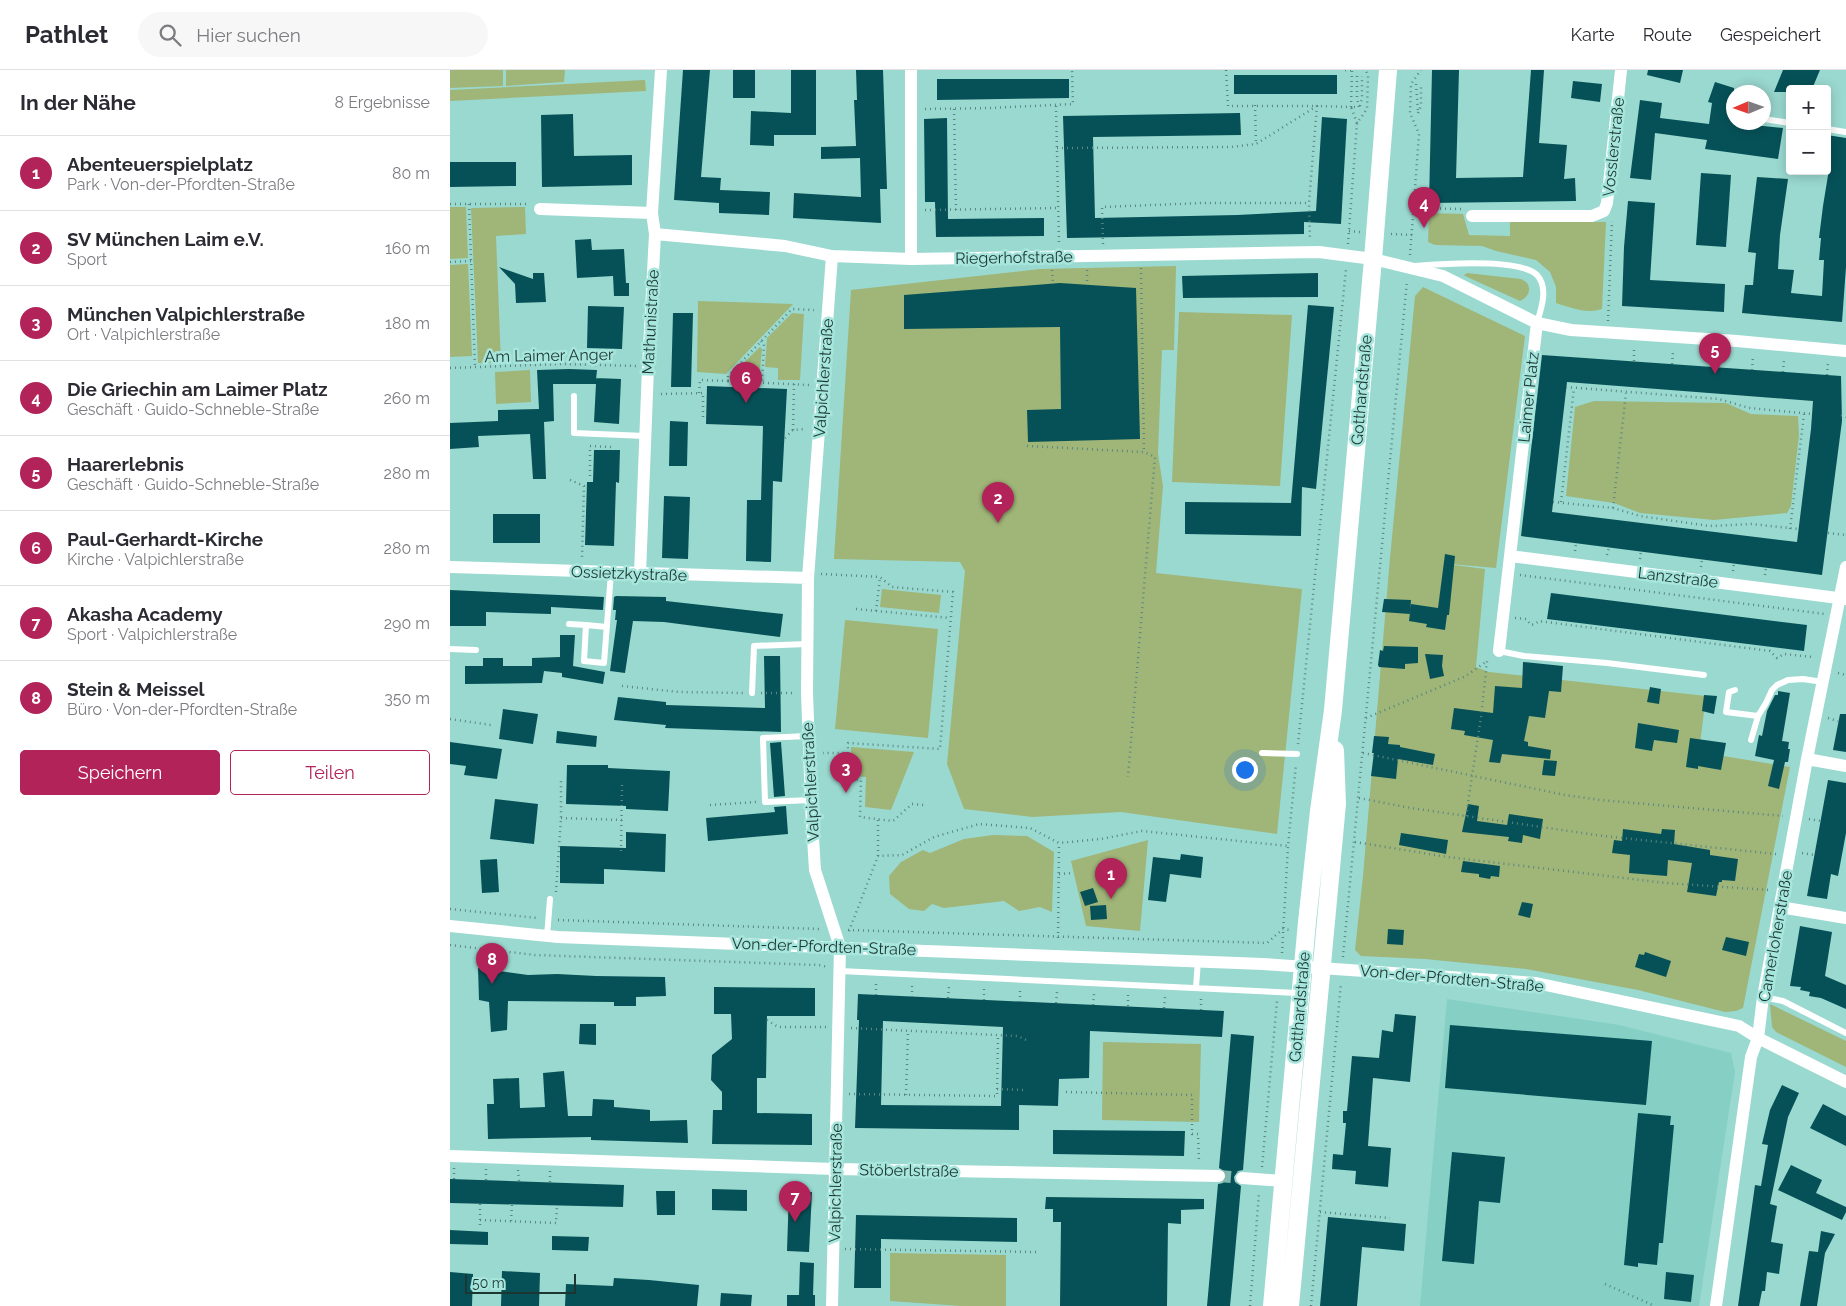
<!DOCTYPE html>
<html lang="de">
<head>
<meta charset="utf-8">
<style>
  body { margin:0; font-family:Raleway,sans-serif; background:#f7f7f7; color:#2b2b33 }
  .controls { position:absolute; right:15px; top:15px; display:grid; overflow:hidden; border-radius:5px; box-shadow:0 2px 12px #0003 }
  .controls button { width:45px; height:45px; display:grid; place-items:center; padding:0; border:0; border-bottom:1px solid #e1e1e2; background:#fff; color:#2b2b33; font:25px sans-serif }
  .compass { position:absolute; left:1276px; top:15px; width:45px; height:45px; border-radius:50%; background:#fff; box-shadow:0 2px 12px #0003; rotate:268deg }
  .scale { position:absolute; left:15px; bottom:12px; width:111px; box-sizing:border-box; padding-left:5px; border:2px solid #1c3632; border-top:0; font-size:14px; line-height:18px; white-space:nowrap; color:#1c3632; -webkit-text-stroke:4px #a7e6dd; paint-order:stroke }
  .you { position:absolute; left:794px; top:699px; width:18px; height:18px; margin:-12px; border:4px solid #fff; border-radius:50%; background:#1a73e8; box-shadow:0 0 0 8px #1a73e833 }
  .badge { display:grid; place-items:center; width:32px; height:32px; border-radius:50%; background:#b22459; color:#fff; font-size:16px; font-weight:700 }
  .pin { position:absolute; translate:-50% -41px; filter:drop-shadow(0 1px 2px #0008) }
  .pin::after { content:''; position:absolute; top:26px; width:18px; height:15px; background:inherit; clip-path:polygon(0 0,100% 0,50% 100%) }
  .list { margin:0; padding:0; list-style:none }
  h2 { display:flex; justify-content:space-between; align-items:center; height:65px; margin:0; padding:0 20px; font-size:21px }
  h2 small { font-size:16px; font-weight:400; color:#7c7c81 }
  .list li { display:grid; grid-template-columns:32px 1fr auto; gap:15px; align-items:center; box-sizing:border-box; height:75px; padding:0 20px; border-top:1px solid #e1e1e2 }
  .list b { display:block; font-size:19px; white-space:nowrap }
  .list p { margin:0; font-size:16px; white-space:nowrap; color:#7c7c81 }
  .list em { font-size:16px; font-style:normal; color:#7c7c81 }
  .actions { display:flex; gap:10px; padding:15px 20px }
  .actions a { flex:1; padding:11px 0; border:1px solid #b22459; border-radius:5px; text-align:center; font-size:18px; color:#b22459 }
  .actions .main { background:#b22459; color:#fff }
  .icon { flex:none; width:28px; height:28px; fill:none; stroke:currentColor; stroke-width:2; stroke-linecap:round; stroke-linejoin:round }
  .map { position:relative; flex:none; width:1396px; height:1236px; overflow:hidden }
  header { display:flex; align-items:center; gap:30px; box-sizing:border-box; height:70px; padding:0 25px; background:#fff; border-bottom:1px solid #e1e1e2 }
  header strong { font-size:24px }
  nav { display:flex; gap:28px; margin-inline-start:auto; font-size:18px }
  .search { width:350px; height:45px; background:#f7f7f7; display:flex; align-items:center; gap:12px; box-sizing:border-box; padding:0 18px; border-radius:28px; color:#7c7c81; font-size:19px }
  main { display:flex }
  aside { flex:1; background:#fff }
  .map>svg:first-child { display:block }
</style>
</head>
<body>
<header>
<strong>Pathlet</strong>
<div class="search"><svg class="icon" aria-label="search" viewBox="0 0 24 24"><circle cx="10" cy="10" r="6"/><path d="M15 15l6 6"/></svg>Hier suchen</div>
<nav><a>Karte</a><a>Route</a><a>Gespeichert</a></nav>
</header>
<main>
<aside>
<h2>In der Nähe<small>8 Ergebnisse</small></h2>
<ul class="list">
<li><span class="badge">1</span><div><b>Abenteuerspielplatz</b><p>Park · Von-der-Pfordten-Straße</p></div><em>80 m</em></li>
<li><span class="badge">2</span><div><b>SV München Laim e.V.</b><p>Sport</p></div><em>160 m</em></li>
<li><span class="badge">3</span><div><b>München Valpichlerstraße</b><p>Ort · Valpichlerstraße</p></div><em>180 m</em></li>
<li><span class="badge">4</span><div><b>Die Griechin am Laimer Platz</b><p>Geschäft · Guido-Schneble-Straße</p></div><em>260 m</em></li>
<li><span class="badge">5</span><div><b>Haarerlebnis</b><p>Geschäft · Guido-Schneble-Straße</p></div><em>280 m</em></li>
<li><span class="badge">6</span><div><b>Paul-Gerhardt-Kirche</b><p>Kirche · Valpichlerstraße</p></div><em>280 m</em></li>
<li><span class="badge">7</span><div><b>Akasha Academy</b><p>Sport · Valpichlerstraße</p></div><em>290 m</em></li>
<li><span class="badge">8</span><div><b>Stein &amp; Meissel</b><p>Büro · Von-der-Pfordten-Straße</p></div><em>350 m</em></li>
</ul>
<div class="actions"><a class="main">Speichern</a><a>Teilen</a></div>
</aside>
<div class="map">
<svg width="1396" height="1236" viewBox="0 0 1396 1236">
  <rect width="100%" height="100%" fill="#9ad9d0"/>
  <!-- built -->
  <path fill="#85cfc4" d="M997 929 1169 955 1281 983 1285 1002 1249 1236H970Z"/>
  <!-- green -->
  <path fill="#a0b578" d="M0 0H53V16L0 18Z
    M56 0H115L114 12 56 16Z
    M195 10 196 21 0 31V20Z
    M0 137H16L18 188 0 189Z
    M75 137 76 164 46 166 51 292 28 293 21 138Z
    M979 143 1013 144 1019 165 1060 166V151L1156 152 1152 239C1137 244 1121 238 1106 233V217L1100 202 1086 190 1046 181 1032 176 985 175 978 172Z
    M18 194 22 286 0 287V195Z
    M726 196 724 280H712L708 384 713 416 706 503 852 519 827 764 671 742 582 747 514 739 497 694 515 501 510 492 384 489 401 220 590 199Z
    M1017 203 1071 209C1083 214 1081 226 1070 231L1015 206 1014 205Z
    M973 217 1075 266 1046 498 989 493 1035 499 1026 597 1039 602 1256 626 1249 682 1340 697 1293 938 1286 941 1275 942 1188 920 1076 899 975 889 911 886 905 880 913 806 940 488 965 226Z
    M248 231 343 234 276 304 247 302Z
    M729 242 842 245 830 416 722 412Z
    M342 243 354 244 350 310H328V298L315 297 317 268Z
    M310 277 312 279 309 310 280 309 279 307Z
    M80 300 81 332 46 334 45 302Z
    M1144 331 1276 333 1301 344 1348 346 1349 365 1341 436 1337 443 1264 450 1190 443 1164 433 1116 426 1125 337Z
    M432 519 491 525 489 543 430 537Z
    M395 550 488 559 478 668 385 659Z
    M401 677 464 682 441 740 415 737 416 707 401 706Z
    M543 765 577 766 604 782 602 842 590 837 569 841 554 831 494 838 482 834 474 841 459 839 440 824 439 806 451 792 473 780 480 783 514 769Z
    M698 770 690 861 636 856 621 791Z
    M1320 934 1396 971V997L1326 962 1322 957Z
    M653 972 751 974 749 1052 652 1050Z
    M440 1183 556 1185V1236H511L440 1231Z"/>
  <!-- building -->
  <path fill="#065157" fill-rule="evenodd" d="M233 0H260L251 107 271 108 270 120 320 122 319 145 269 143V133L224 130Z
    M283 0H305V28H283Z
    M341 0H366V65H324V76L300 75 301 41 341 43Z
    M406 0H433L437 119H430L431 153 343 148 344 123 411 127 410 88 371 89V77L406 76 404 30H407Z
    M982 0H1009L1006 108 1073 107 1081 0H1094L1089 73 1117 75 1114 109 1125 108 1126 131 979 133Z
    M1198 0H1233L1230 13 1197 5Z
    M1333 0H1370L1362 19H1340V22H1324Z
    M784 5H887V24H784Z
    M487 9H619V28L487 30Z
    M1123 11 1152 14 1150 32 1121 28Z
    M1265 12 1284 18V53L1333 58 1328 89 1255 79 1257 70 1205 63 1201 110 1180 108 1190 30 1212 33 1210 48 1259 54 1262 33 1258 32Z
    M790 43 791 65 643 67 645 148 787 145 866 141 872 47 897 49 891 154 854 152V164L617 168 613 46Z
    M123 44 124 86 182 85V115L92 117 91 45Z
    M497 48 498 149 594 148V166L486 167 485 132H475L474 49Z
    M1377 65 1396 68V197L1392 252 1292 243 1295 215H1303L1306 183 1298 182 1307 107 1338 109 1330 165 1328 199 1344 200 1341 223 1372 226 1374 190H1369L1371 168H1369L1373 136 1380 93H1377Z
    M0 92H66V116L0 117Z
    M1251 103 1281 105 1276 177 1246 175Z
    M1178 131 1205 133 1200 210 1275 214 1274 242 1172 236 1174 177Z
    M141 169 142 180 174 179 176 213H179V226H164L163 206 127 208 125 170Z
    M49 197 83 209V203H94L96 232 66 233 65 214Z
    M868 203V227L733 228 732 206Z
    M610 213 686 218 690 369 578 372 577 340 611 339 610 257 454 259V225Z
    M858 235 884 237 866 419 852 417 851 466 735 464V432L841 433Z
    M138 236 174 237 172 279 137 278Z
    M223 243H243L241 317H221Z
    M1092 285 1391 306 1392 351 1372 505 1071 466ZM1117 312 1363 331 1361 359 1347 472 1102 442Z
    M119 299 147 300 146 310V308L171 309 169 354 144 352 146 314H103L104 351 94 352 96 409H83L80 364 28 366 29 377 0 379V353L48 351V340L89 339 87 300Z
    M257 316 337 319 332 412 323 411 321 492 296 491 297 430H311L313 356 256 354Z
    M220 351 238 352 237 396H219Z
    M144 380H170L169 413 166 412 164 476 135 475 137 412H143Z
    M214 426 240 427 238 489 212 488Z
    M43 444H90V473H43Z
    M995 484 1005 486 999 545H997L995 560 976 557 977 554 959 551 961 534 988 538Z
    M0 520 154 527 153 540 101 537V544L36 542V556H0Z
    M1101 523 1357 555 1354 581 1097 549Z
    M166 526 216 527V531L333 544 330 567 214 552 183 551 175 603 160 601 167 550H165L166 540H163L164 527Z
    M934 529 961 530 960 544 932 542Z
    M110 565H125L123 596 155 602 153 614 112 607V603L94 601 92 613 15 614V596H33V588H53V596H82V588L110 587Z
    M934 576 968 577V593L955 594V599L929 597 928 595 930 580 933 581Z
    M975 584 993 585 992 596 994 606 980 609Z
    M314 586H330L331 662 215 658 216 655 164 650 168 627 216 632V635L315 638Z
    M1073 592 1113 596 1111 622 1099 621 1095 648 1079 646 1074 671 1078 672V676L1101 680 1100 689 1052 684 1050 693 1039 692 1043 670 1014 665 1015 661 1001 659 1004 638 1043 643 1045 616 1072 618Z
    M1200 617 1211 619 1209 634 1197 632Z
    M1328 621 1340 623 1332 671 1339 672 1338 679H1340L1338 692H1335L1329 719 1318 716 1324 690 1305 686 1309 665 1312 666 1317 641 1325 625H1328Z
    M1254 625 1267 626 1264 644 1252 641Z
    M53 639 88 644 83 674 49 669Z
    M1390 644H1396V682L1383 680Z
    M1188 653 1229 660 1227 673 1204 670 1202 681 1185 678Z
    M107 661 147 666 146 677 106 673Z
    M924 666 939 667 938 674 950 675V677L985 684 983 695 948 689 946 709 921 706 924 683H922Z
    M1240 668 1276 673 1271 700 1248 696V699L1236 697Z
    M0 672 52 679 47 709 14 705 16 696 0 694Z
    M331 672 335 726 324 727 320 673Z
    M1094 690 1107 691 1105 706 1092 705Z
    M117 695H158V698L220 701 218 741 176 739V736L116 734Z
    M1378 710 1396 713V763L1388 806 1381 804 1377 829 1357 826Z
    M45 729 88 734 84 774 40 769Z
    M1018 734 1029 736 1027 751 1057 755 1059 744 1093 749 1090 769 1073 765 1072 773 1058 771 1059 767 1012 762Z
    M336 736 338 764 258 771 256 748 325 742 324 737Z
    M1173 759 1211 764 1212 759 1225 760 1224 774 1260 780V785L1288 789 1285 811 1272 810V812H1269L1266 826 1237 822 1242 793 1218 790 1217 806 1179 803 1180 785 1162 783 1164 770 1172 771Z
    M176 762 216 764 215 802 154 799V814L110 813V776L176 778Z
    M951 763 998 770 996 784 949 775Z
    M731 784 753 787 751 808 720 804 716 832 698 830 703 787 730 790Z
    M47 789 49 822 32 823 30 790Z
    M1013 791 1050 796 1049 807 1041 806 1040 809 1029 807V804L1011 802Z
    M643 818 648 832 635 836 630 822Z
    M1072 832 1083 834 1080 848 1068 845Z
    M656 835 657 849 641 850 640 836Z
    M1350 856 1382 862 1375 906 1396 915V939L1371 928 1359 926 1360 922 1350 920 1351 917 1340 916Z
    M938 859 954 860 953 875 937 874Z
    M1276 867 1299 872 1296 886 1272 880Z
    M1195 882 1221 891 1216 907 1185 897 1189 884 1194 885Z
    M28 898 78 905 107 904 146 906 215 907 216 926 186 927V936H164V932L58 931 57 960 41 962 39 932 29 930Z
    M264 917 365 918V946H317L316 1008H307V1043L362 1044V1075L262 1074 263 1040H272V1022L261 1010 262 985 282 969 281 944H264Z
    M408 924 774 941 772 967 640 961 639 1008 609 1009 608 1036 569 1035V1060L405 1058 409 950H407ZM433 951 553 957 551 1036 431 1035Z
    M945 944 966 946 960 1012 923 1008 918 1076 941 1078 938 1117 905 1114 906 1101 882 1099 883 1084 893 1085 896 1053H893V1041H897L902 986 929 988 932 960 943 962Z
    M130 954H146V975L129 974Z
    M1000 955 1202 971 1196 1035 995 1018Z
    M781 964 804 966 793 1100 788 1101 784 1107 785 1112 791 1116 783 1205 780 1236H757L768 1114 773 1113 777 1107 776 1102 769 1098Z
    M114 1001 118 1046H142L143 1029 164 1030V1037L200 1040V1051L237 1050 238 1073 141 1070V1067L38 1069 37 1034H44L43 1009 69 1008 70 1038 95 1037 93 1003Z
    M1332 1015 1349 1023 1338 1047 1320 1134 1327 1136 1321 1172 1333 1174 1329 1204 1317 1202 1315 1221H1312L1309 1236H1288L1305 1115 1311 1116 1318 1075 1312 1074 1320 1040Z
    M1373 1034 1396 1046V1076L1360 1058Z
    M1188 1043 1221 1046 1220 1055H1224L1213 1173H1209L1207 1195 1188 1193V1197L1174 1195Z
    M603 1060 735 1061 734 1086 603 1084Z
    M1002 1082 1055 1087 1050 1133 1029 1131 1024 1194 992 1191Z
    M1341 1095 1372 1110 1366 1123 1396 1137V1142L1392 1150 1328 1120Z
    M0 1109 174 1115 173 1137 0 1133Z
    M262 1119 297 1120V1141L262 1140Z
    M206 1121H225V1145H207Z
    M339 1121 362 1122 359 1182 337 1181Z
    M596 1127 754 1129V1139L731 1140V1154L718 1153 717 1236H610L611 1152H603V1139H595Z
    M406 1145 567 1148V1172L431 1169V1218H404Z
    M878 1147 956 1154 954 1181 912 1177 907 1236H870Z
    M0 1160 38 1162V1175L0 1174Z
    M1371 1161 1385 1164 1375 1183 1367 1236H1350L1359 1181 1368 1182Z
    M102 1166 139 1167 138 1181 102 1180Z
    M350 1192 364 1193 363 1225H365V1236H337V1225H349Z
    M52 1201 90 1203 89 1236H51Z
    M0 1202 23 1204 22 1236H0Z
    M1216 1202 1244 1205 1241 1232 1214 1229Z
    M164 1208 199 1210 249 1215 247 1236H115L116 1214 163 1216Z
    M271 1223 302 1225 301 1236H270Z"/>
  <g fill="none" stroke-linecap="round" stroke-linejoin="round">
    <!-- street-tunnel -->
    <path stroke="#81b8b0" stroke-width="12" stroke-dasharray="12 6" stroke-linecap="butt" d="M769 1106 792 1108"/>
    <!-- path -->
    <path stroke="#5a8780" stroke-width="2.5" stroke-dasharray="1 4" stroke-linecap="butt" d="M776 0 778 36H867L859 133 860 170
      M895 0H902
      M907 6V28L909 37
      M966 14 968 42
      M805 35 806 74
      M606 36 609 175
      M910 36 912 28V6
      M475 39 542 38 623 34 622 0
      M504 39 506 140
      M968 43 971 36V14
      M907 53 901 37H909
      M607 78 781 77 806 74 867 36 901 37 902 0
      M0 134H78
      M19 134 25 297
      M965 138 1011 139
      M475 140 608 138
      M899 161 910 162
      M941 164 962 165
      M653 174 652 137 753 133H859
      M898 174 907 53 917 39 918 6 916 0
      M960 185 969 64 960 43 961 14 971 0
      M0 192 21 191
      M691 198 694 382
      M602 200 603 213
      M637 200V214
      M1158 251 1162 151
      M311 271 314 274 312 313
      M1184 291V278
      M1222 294 1223 281
      M1265 297 1267 284
      M0 298 112 294 186 296
      M1302 300 1303 286
      M1333 302 1334 289
      M1377 305 1378 292
      M278 311 359 315
      M1116 317 1269 329 1299 338 1362 344
      M249 323 250 310 278 311V306L342 239 364 240
      M211 324 253 323V347
      M1391 345 1396 347
      M343 360 344 314
      M335 368 343 360 356 359
      M577 376 694 382 705 387 678 707
      M140 406V376L162 377
      M120 410 134 416 132 488
      M1103 432 1163 438 1190 446 1259 456 1301 454 1349 459
      M1111 432 1124 318
      M1163 438 1176 323
      M1340 459 1354 344
      M1378 463 1396 465
      M1125 481 1126 473
      M1157 485 1159 477
      M1190 489 1191 481
      M1251 497 1252 489
      M1283 501 1284 493
      M371 504 430 507 442 517 503 522 490 679 398 673V683H373
      M1070 505 1375 544
      M1315 505 1316 497
      M406 539 500 548
      M426 541 430 508
      M1065 548 1076 549 1081 555 1085 554 1089 551 1320 581 1327 588 1334 584 1363 587
      M1388 603 1396 605
      M172 616 229 622 293 623
      M311 623H343
      M916 648 1016 606 1037 591
      M1378 648 1388 651
      M0 649 41 655
      M848 674 896 199
      M398 683 397 708 411 710 410 747 443 751 462 734 474 735
      M913 683 1115 725 1150 730 1333 746
      M909 728 961 738 1153 766 1326 784
      M260 735 306 732
      M1016 746 1031 647 1037 591 1038 590
      M111 748 172 750
      M1359 749 1371 751
      M428 750V786
      M905 772 998 787 1216 813 1319 820
      M171 781 172 715
      M1352 783 1365 785
      M609 804 624 803
      M106 822 111 748V711
      M0 839 88 848
      M108 850 370 859
      M398 860 817 873 833 859 840 860
      M399 861 428 786 452 785 484 767 529 754 580 758 609 773 651 769 692 761 838 776
      M608 868 609 773
      M0 875 85 885 369 895 378 897
      M832 883 838 776 846 694
      M893 887 957 211
      M426 925V913
      M462 927V915
      M498 928 499 916
      M534 930V919
      M570 932V921
      M606 933 607 922
      M643 935 644 924
      M678 936V925
      M714 938 715 927
      M751 940V929
      M317 950 328 957H376
      M401 958 568 966 576 970
      M547 1019 574 1020
      M616 1022 742 1025V1064H748L749 1092
      M399 1024 547 1026 548 966
      M456 1025 458 962
      M812 1097 827 931
      M68 1100 69 1111
      M100 1101V1112
      M4 1109V1098
      M36 1110V1099
      M870 1142 940 1148
      M30 1150 106 1153 107 1136
      M61 1151 62 1135
      M30 1155V1134
      M395 1179 586 1182
      M1155 1214 1205 1236
      M800 1236 809 1123
      M861 1236 891 913"/>
    <!-- lane -->
    <path stroke="#fff" stroke-width="6" d="M1314 49 1340 53
      M1377 59 1396 62
      M965 196C990 194 1069 188 1087 205 1099 218 1091 239 1087 253
      M124 326V363L195 366
      M119 554 136 555
      M157 557 136 555 134 591 154 593 161 503
      M0 579 26 580
      M1049 581 1074 586 1157 593 1254 605
      M1285 620 1279 622 1276 642 1308 646
      M302 623 304 576 357 574
      M358 666 313 668 315 732 361 730
      M1301 670 1308 646 1316 633 1322 620 1327 615 1338 610 1353 609 1373 612
      M812 683 847 684
      M97 866 100 829
      M390 901 848 923
      M746 917 748 891
      M1313 927 1333 931 1396 963"/>
    <!-- street -->
    <path stroke="#fff" stroke-width="12" d="M90 139 202 143
      M1022 146H1142L1154 141 1157 133 1171 0
      M205 164 335 176 382 186 461 189 869 182 923 189 993 206 1087 253 1121 260 1287 271 1396 281
      M461 189V0
      M1060 486 1396 529
      M0 497 358 508
      M190 504 198 297 205 164 202 143 211 0
      M1049 581 1087 253
      M1357 689 1396 696
      M1330 837 1396 848
      M0 856 108 867 813 894 1086 913 1289 956 1308 968 1396 1012
      M0 1086 385 1099 769 1106
      M792 1108 833 1111
      M382 1236 390 877 365 800 361 736 357 622 358 508 382 186
      M1266 1236 1301 987 1308 968 1313 927 1357 689 1396 497"/>
    <!-- secondary -->
    <path stroke="#fff" stroke-width="18" d="M822 1236 857 852 869 741 883 640 923 189 938 0
      M840 1236 887 734 885 680"/>
  </g>
  <g text-anchor="middle" stroke-width="5" stroke-linejoin="round" paint-order="stroke">
    <!-- street labels -->
    <g font-size="16" fill="#1c3632" stroke="#a7e6dd">
      <text transform="translate(1163 77) rotate(-84)" y="6">Vosslerstraße</text>
      <text transform="translate(564 187) rotate(-1)" y="6">Riegerhofstraße</text>
      <text transform="translate(200 252) rotate(-87)" y="6">Mathunistraße</text>
      <text transform="translate(99 285) rotate(-1)" y="6">Am Laimer Anger</text>
      <text transform="translate(373 308) rotate(-86)" y="6">Valpichlerstraße</text>
      <text transform="translate(911 320) rotate(-85)" y="6">Gotthardstraße</text>
      <text transform="translate(1078 327) rotate(-84)" y="6">Laimer Platz</text>
      <text transform="translate(179 503) rotate(2)" y="6">Ossietzkystraße</text>
      <text transform="translate(1228 507) rotate(7)" y="6">Lanzstraße</text>
      <text transform="translate(360 712) rotate(-93)" y="6">Valpichlerstraße</text>
      <text transform="translate(1325 866) rotate(-80)" y="6">Camerloherstraße</text>
      <text transform="translate(374 876) rotate(2)" y="6">Von-der-Pfordten-Straße</text>
      <text transform="translate(1002 908) rotate(5)" y="6">Von-der-Pfordten-Straße</text>
      <text transform="translate(849 937) rotate(-85)" y="6">Gotthardstraße</text>
      <text transform="translate(459 1100) rotate(1)" y="6">Stöberlstraße</text>
      <text transform="translate(385 1113) rotate(-89)" y="6">Valpichlerstraße</text>
    </g>
  </g>
</svg>
<div class="controls">
<button>+</button>
<button>−</button>
</div>
<svg class="compass" viewBox="-18 -18 36 36"><path d="M0-13l5 13h-10z" fill="#e53935"/><path d="M0 13l5-13h-10z" fill="#7c7c81"/></svg>
<div class="scale">50 m</div>
<div class="you"></div>
<div class="pin badge" style="left:661px;top:829px">1</div>
<div class="pin badge" style="left:548px;top:453px">2</div>
<div class="pin badge" style="left:396px;top:723px">3</div>
<div class="pin badge" style="left:974px;top:158px">4</div>
<div class="pin badge" style="left:1265px;top:304px">5</div>
<div class="pin badge" style="left:296px;top:333px">6</div>
<div class="pin badge" style="left:345px;top:1152px">7</div>
<div class="pin badge" style="left:42px;top:914px">8</div>
</div>
</main>
</body>
</html>
